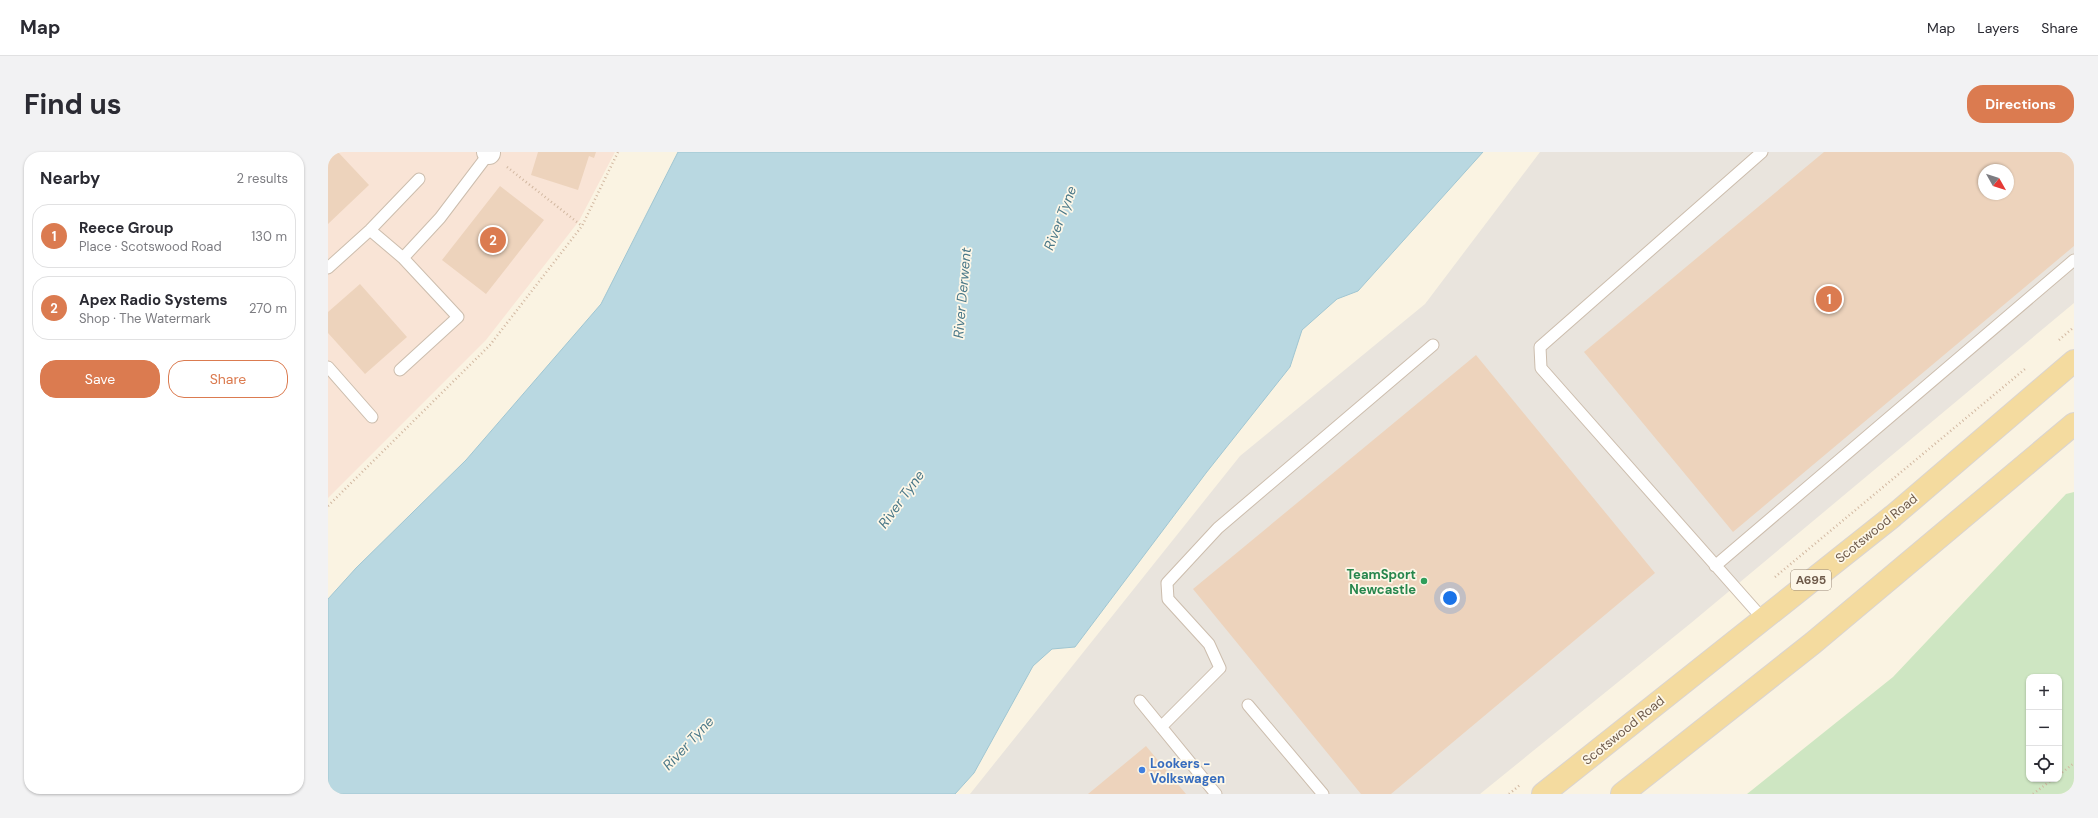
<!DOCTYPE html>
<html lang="en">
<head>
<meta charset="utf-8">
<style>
  body { margin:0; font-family:"DM Sans",sans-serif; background:#f2f2f3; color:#2b2b33 }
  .controls { position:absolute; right:12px; bottom:12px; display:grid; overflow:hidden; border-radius:8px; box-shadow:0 1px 3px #0004 }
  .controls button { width:36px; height:36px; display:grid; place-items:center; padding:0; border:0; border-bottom:1px solid #e1e1e2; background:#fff; color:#2b2b33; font:20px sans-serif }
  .compass { position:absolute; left:1650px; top:12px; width:36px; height:36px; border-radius:50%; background:#fff; box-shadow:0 1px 3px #0004; rotate:129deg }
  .you { position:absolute; left:1122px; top:446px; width:14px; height:14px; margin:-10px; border:3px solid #fff; border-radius:50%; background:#1a73e8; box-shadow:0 0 0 6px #1a73e833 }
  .badge { display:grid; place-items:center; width:26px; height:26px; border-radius:50%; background:#db7b50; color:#fff; font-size:13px; font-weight:700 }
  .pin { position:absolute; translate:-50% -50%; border:2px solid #fff; box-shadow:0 1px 4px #0006 }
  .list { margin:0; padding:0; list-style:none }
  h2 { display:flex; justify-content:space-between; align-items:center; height:52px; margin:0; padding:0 16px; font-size:17px }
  h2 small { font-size:13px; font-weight:400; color:#7c7c81 }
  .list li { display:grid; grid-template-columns:26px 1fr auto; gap:12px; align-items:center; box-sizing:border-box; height:64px; margin:0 8px 8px; padding:0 8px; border:1px solid #e1e1e2; border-radius:16px }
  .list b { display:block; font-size:15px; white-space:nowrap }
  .list p { margin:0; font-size:13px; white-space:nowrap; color:#7c7c81 }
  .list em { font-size:13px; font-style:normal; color:#7c7c81 }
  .actions { display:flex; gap:8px; padding:12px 16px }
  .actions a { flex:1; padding:9px 0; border:1px solid #db7b50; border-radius:16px; text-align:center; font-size:14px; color:#db7b50 }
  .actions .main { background:#db7b50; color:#fff }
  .icon { flex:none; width:22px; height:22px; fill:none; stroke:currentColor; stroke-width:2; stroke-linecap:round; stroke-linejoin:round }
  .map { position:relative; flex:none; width:1746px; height:642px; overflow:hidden; border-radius:16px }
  header { display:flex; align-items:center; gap:24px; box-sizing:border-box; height:56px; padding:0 20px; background:#fff; border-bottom:1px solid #e1e1e2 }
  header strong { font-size:19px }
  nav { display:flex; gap:22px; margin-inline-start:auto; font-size:14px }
  .intro { display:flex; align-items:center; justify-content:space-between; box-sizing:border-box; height:96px; padding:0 24px }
  h1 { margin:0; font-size:28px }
  .button { padding:10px 18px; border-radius:16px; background:#db7b50; color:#fff; font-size:14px; font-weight:700 }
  main { display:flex; gap:24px; padding:0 24px }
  aside { flex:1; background:#fff; border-radius:16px; box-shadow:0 1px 3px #0004 }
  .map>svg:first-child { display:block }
</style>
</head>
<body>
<header>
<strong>Map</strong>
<nav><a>Map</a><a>Layers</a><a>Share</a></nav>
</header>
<div class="intro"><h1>Find us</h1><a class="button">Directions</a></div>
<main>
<aside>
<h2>Nearby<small>2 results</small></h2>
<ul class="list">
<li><span class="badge">1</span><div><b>Reece Group</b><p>Place · Scotswood Road</p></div><em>130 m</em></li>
<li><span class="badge">2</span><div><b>Apex Radio Systems</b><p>Shop · The Watermark</p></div><em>270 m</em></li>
</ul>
<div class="actions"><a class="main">Save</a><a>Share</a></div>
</aside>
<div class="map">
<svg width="1746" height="642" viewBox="0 0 1746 642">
  <rect width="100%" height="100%" fill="#faf3e2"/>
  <!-- commercial -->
  <path fill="#f9e4d6" d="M0 0H287L251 69 158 188 0 346Z"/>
  <!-- industrial -->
  <path fill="#e9e4dd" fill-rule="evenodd" d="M1212 0H1746V151L1363 471 1152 642H642L912 304 1097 152ZM1656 18H1680V42H1656Z"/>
  <!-- green -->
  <path fill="#cee6c2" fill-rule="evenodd" d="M1746 340V642H1419L1565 525 1738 342ZM1701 525H1731V627H1701Z"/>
  <!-- water -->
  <path fill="#b9d8e1" stroke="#a0c6d2" d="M350 0H1155L1030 139 1009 147 974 178 962 215 878 321 747 495 724 497 705 514 646 621 627 642H0V447L28 416 138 308 273 152Z"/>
  <!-- building -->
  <path fill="#edd3bc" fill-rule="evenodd" d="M0 0H10L41 33 0 72Z
    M210 0H268L266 6 261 4 250 38 203 23Z
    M1496 0H1746V94L1405 380 1256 200ZM1656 18H1680V42H1656Z
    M172 34 216 68 158 142 114 108Z
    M32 132 79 185 37 222 0 181V160Z
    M1148 203 1327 421 1063 642H1033L865 437Z
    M818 594 858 642H760Z"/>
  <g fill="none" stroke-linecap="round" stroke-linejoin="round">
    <!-- lane casing -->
    <g stroke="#ccbdad" stroke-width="13">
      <path id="lane" d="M1434 0 1212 195 1213 216 1435 467
        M42 78 75 106
        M0 116 42 78 91 27
        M0 215 44 265
        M72 218 130 165 75 106 112 66 162 0
        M1387 414 1746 108
        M812 549 888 642
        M920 553 995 642
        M833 575 892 516 881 492 840 447 839 431 890 376 1105 193"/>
    </g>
    <!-- street casing -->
    <g stroke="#ccbdad" stroke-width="24">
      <path id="street" d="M160 0 161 1"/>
    </g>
    <!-- primary casing -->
    <g stroke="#dad4d0" stroke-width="24">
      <path id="primary" d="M1215 642 1565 364 1746 209
        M1294 642 1485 491 1746 272"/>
    </g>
    <!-- path -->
    <path stroke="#d1b7a0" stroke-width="2.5" stroke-dasharray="1 3" stroke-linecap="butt" d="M179 15 254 74
      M1731 188 1746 175
      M0 354 162 193 254 74 290 0
      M1447 425 1697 217
      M1731 623 1746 611
      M1181 642 1192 633
      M1705 642 1725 627"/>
    <!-- lane -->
    <use href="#lane" stroke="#fff" stroke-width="11"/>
    <!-- street -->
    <use href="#street" stroke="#fff" stroke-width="22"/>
    <!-- primary -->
    <use href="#primary" stroke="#f4db9f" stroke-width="22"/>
  </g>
  <!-- markers -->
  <circle fill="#2e9e5b" stroke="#fdf7e8" stroke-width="1.5" cx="1096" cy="429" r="4"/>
  <circle fill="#3f7fe0" stroke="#fdf7e8" stroke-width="1.5" cx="814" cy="618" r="4"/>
  <g text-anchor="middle" stroke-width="3.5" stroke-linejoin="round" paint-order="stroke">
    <!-- shield labels -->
    <rect fill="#fdf7e8" stroke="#9a8a7a" stroke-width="1" x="1463" y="418" width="40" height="20" rx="3"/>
    <g font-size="12" font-weight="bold" fill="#6f5b4b">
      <text x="1483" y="432">A695</text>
    </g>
    <!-- street labels -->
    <g font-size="13" fill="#6f5b4b" stroke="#fdf7e8">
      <text transform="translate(1548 376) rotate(-39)" y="5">Scotswood Road</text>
      <text transform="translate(1295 578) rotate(-39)" y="5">Scotswood Road</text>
    </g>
    <!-- leisure labels -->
    <g font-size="13" font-weight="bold" fill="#27864d" stroke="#fdf7e8" text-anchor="end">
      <text x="1088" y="427">TeamSport<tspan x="1088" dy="15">Newcastle</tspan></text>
    </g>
    <!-- shop labels -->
    <g font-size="13" font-weight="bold" fill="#366cbe" stroke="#fdf7e8" text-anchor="start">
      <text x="822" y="616">Lookers -<tspan x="822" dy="15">Volkswagen</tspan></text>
    </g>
    <!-- water labels -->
    <g font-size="14" font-style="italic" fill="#4a7888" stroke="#fdf7e8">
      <text transform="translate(732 66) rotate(-69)" y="5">River Tyne</text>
      <text transform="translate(634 141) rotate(-85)" y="5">River Derwent</text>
      <text transform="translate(573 347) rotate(-54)" y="5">River Tyne</text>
      <text transform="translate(360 591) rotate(-47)" y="5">River Tyne</text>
    </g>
  </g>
</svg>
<div class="controls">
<button>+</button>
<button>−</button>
<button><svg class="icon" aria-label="locate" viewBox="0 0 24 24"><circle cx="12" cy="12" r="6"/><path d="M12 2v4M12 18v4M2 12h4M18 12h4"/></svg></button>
</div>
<svg class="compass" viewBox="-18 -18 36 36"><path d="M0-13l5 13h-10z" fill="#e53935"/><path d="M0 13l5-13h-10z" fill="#7c7c81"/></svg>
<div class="you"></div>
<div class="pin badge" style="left:1501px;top:147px">1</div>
<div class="pin badge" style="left:165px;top:88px">2</div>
</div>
</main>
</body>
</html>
